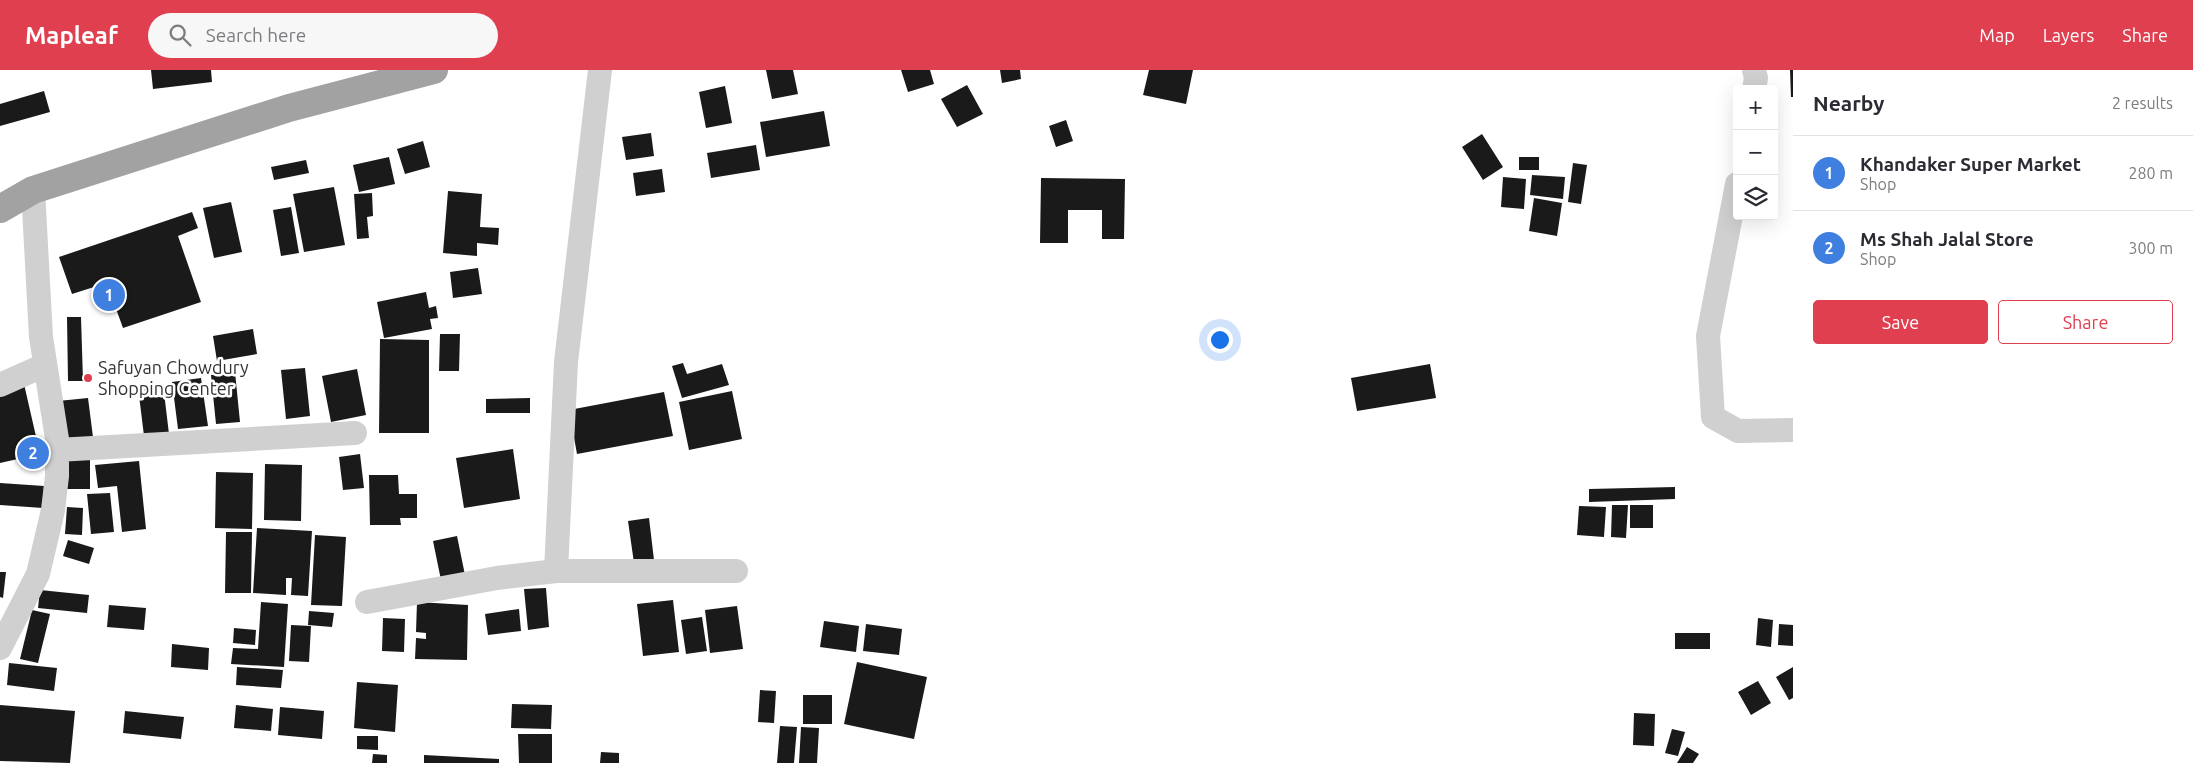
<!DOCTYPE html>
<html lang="en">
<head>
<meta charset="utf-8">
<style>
  body { margin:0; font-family:Ubuntu,sans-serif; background:#f7f7f7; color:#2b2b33 }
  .controls { position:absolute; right:15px; top:15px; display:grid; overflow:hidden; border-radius:5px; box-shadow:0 5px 20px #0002 }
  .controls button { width:45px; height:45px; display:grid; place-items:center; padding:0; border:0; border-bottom:1px solid #e1e1e2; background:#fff; color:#2b2b33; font:25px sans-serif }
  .you { position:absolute; left:1219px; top:269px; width:18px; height:18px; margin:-12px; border:4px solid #fff; border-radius:50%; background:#1a73e8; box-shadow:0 0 0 8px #1a73e833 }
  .badge { display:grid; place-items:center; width:32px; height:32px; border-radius:50%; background:#df3f4e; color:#fff; font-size:16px; font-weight:700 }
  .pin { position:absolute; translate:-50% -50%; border:2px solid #fff; box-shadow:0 1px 5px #0006 }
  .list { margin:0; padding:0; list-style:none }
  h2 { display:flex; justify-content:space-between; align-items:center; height:65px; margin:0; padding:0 20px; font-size:21px }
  h2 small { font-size:16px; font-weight:400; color:#7c7c81 }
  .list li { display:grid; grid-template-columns:32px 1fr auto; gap:15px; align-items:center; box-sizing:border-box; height:75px; padding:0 20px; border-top:1px solid #e1e1e2 }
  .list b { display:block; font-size:19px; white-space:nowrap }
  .list p { margin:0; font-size:16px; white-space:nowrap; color:#7c7c81 }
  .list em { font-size:16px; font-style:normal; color:#7c7c81 }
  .actions { display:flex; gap:10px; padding:15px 20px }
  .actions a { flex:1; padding:11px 0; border:1px solid #df3f4e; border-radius:5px; text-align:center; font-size:18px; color:#df3f4e }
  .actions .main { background:#df3f4e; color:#fff }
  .icon { flex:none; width:28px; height:28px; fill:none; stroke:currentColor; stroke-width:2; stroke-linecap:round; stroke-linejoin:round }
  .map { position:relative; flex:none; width:1793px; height:693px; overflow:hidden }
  header { display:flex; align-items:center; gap:30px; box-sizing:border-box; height:70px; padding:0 25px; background:#df3f4e; color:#fff }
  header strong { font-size:24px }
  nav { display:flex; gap:28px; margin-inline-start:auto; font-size:18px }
  .search { width:350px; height:45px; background:#f7f7f7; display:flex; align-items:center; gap:12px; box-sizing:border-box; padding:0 18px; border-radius:28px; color:#7c7c81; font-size:19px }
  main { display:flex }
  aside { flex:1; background:#fff }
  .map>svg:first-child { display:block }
</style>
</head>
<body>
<header>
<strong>Mapleaf</strong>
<div class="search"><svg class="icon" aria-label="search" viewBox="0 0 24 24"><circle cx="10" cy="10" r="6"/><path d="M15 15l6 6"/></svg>Search here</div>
<nav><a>Map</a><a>Layers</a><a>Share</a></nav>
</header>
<main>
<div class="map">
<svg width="1793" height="693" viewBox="0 0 1793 693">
  <rect width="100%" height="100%" fill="#fff"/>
  <!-- building -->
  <path fill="#1a1a1a" d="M151 0H211L212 12 153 19Z
    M766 0H793L798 24 772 29Z
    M901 0H930L934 14 908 22Z
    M1000 0H1020L1021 9 1002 13Z
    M1149 0H1193L1186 34 1143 25Z
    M1790 0H1793V27H1791Z
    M967 15 983 44 957 57 941 29Z
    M725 16 732 53 706 58 699 22Z
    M44 21 50 42 0 56V34Z
    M824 41 830 76 766 87 760 52Z
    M1066 50 1073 71 1056 77 1049 56Z
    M651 63 654 86 626 90 622 67Z
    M1482 64 1503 97 1483 110 1462 77Z
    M423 71 430 97 405 104 397 79Z
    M756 75 760 100 711 108 707 83Z
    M389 87 395 114 359 122 353 95Z
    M1519 87H1539V100H1519Z
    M306 90 309 103 274 110 271 97Z
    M1573 93 1587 95 1581 134 1568 132Z
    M662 99 665 122 636 126 633 103Z
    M1532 105 1565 107 1563 129 1530 125Z
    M1503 107 1526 109 1524 139 1501 137Z
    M1041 108 1125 109 1124 169H1102V140H1068V173H1040Z
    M334 117 345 175 304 182 293 124Z
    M448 121 482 124 480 157 499 158 498 175 477 173V186L443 183Z
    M372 123 373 146 367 147 369 168 357 169 354 124Z
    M1534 128 1562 133 1557 166 1529 161Z
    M231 132 242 182 214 188 203 138Z
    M291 137 299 183 281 186 273 140Z
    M192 142 198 158 178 166 201 232 123 258 115 236 102 241 94 217 72 224 59 187Z
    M478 198 482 224 453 228 450 202Z
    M426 222 429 238 436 236 438 248 430 249 432 259 384 268 377 232Z
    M67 247H81L83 311H68Z
    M253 259 257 284 217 291 213 266Z
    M440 264H460L459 301H439Z
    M380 269 429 270V363H379Z
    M683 293 687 304 722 294 729 315 682 328 672 296Z
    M1430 294 1436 328 1357 341 1351 308Z
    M305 298 310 346 286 349 281 300Z
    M357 299 366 345 331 352 322 306Z
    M235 302 240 352 216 354 211 305Z
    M201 308 208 356 178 359 172 312Z
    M24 314 40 384 0 393V319Z
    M163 314 169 364 144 366 138 317Z
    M732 321 742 369 689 380 679 332Z
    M664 322 673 366 577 384 569 340Z
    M88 328 93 367 63 371 58 331Z
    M530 328V343H486V329Z
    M513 379 520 429 464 438 456 388Z
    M360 384 364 418 343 420 339 387Z
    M90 386V419H61L62 387Z
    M139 391 146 459 122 462 117 416 98 418 95 395Z
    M265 394 302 395 301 451 264 450Z
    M216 402 253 403 252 459 215 458Z
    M369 405H398L399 424H417V448H400L401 455H370Z
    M0 413 44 416 43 438 0 435Z
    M1675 417V429L1589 432V419Z
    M110 423 114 462 91 464 87 424Z
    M1612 435H1628L1626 468 1611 467Z
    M1630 435H1653V458H1630Z
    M1579 436 1606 437 1604 467 1577 465Z
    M67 437 83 438 82 465 65 464Z
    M649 448 654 490 634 493 628 451Z
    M257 458 312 461 308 526 291 525 292 508H286V525L253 523Z
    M226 462H252L251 523H225Z
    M315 465 346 467 342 536 311 535Z
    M457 466 465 505 441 510 433 471Z
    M68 470 94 478 89 494 63 486Z
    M0 502H6L3 528 0 527Z
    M546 518 549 557 528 560 524 519Z
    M40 520 89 525 87 543 38 538Z
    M673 530 679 582 643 586 637 534Z
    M261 532 288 534 284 597 231 594 233 578 258 579Z
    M417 532 468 535 467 590 415 589 416 568 426 569V563L416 562Z
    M109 535 146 538 144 560 107 557Z
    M737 536 743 579 710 583 705 540Z
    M519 539 521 561 488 565 485 544Z
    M32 540 50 544 38 593 20 589Z
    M309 541 334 543 332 557 308 555Z
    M702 547 707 581 686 584 681 550Z
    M383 548 405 549 404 582 382 581Z
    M1758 548 1773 550 1771 577 1756 575Z
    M824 551 859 556 856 582 820 577Z
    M866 554 902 559 899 585 863 581Z
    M1779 554 1793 555V576L1778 575Z
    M291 555 311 556 309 592 289 591Z
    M234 558 256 560 255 575 233 573Z
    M1675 563H1710V579H1675Z
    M172 574 209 578 208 600 171 597Z
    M857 592 927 607 914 669 844 654Z
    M9 593 57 598 54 621 7 615Z
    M237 597 283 600 281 618 236 615Z
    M1793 597V628L1789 630 1776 607Z
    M1758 611 1771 633 1751 645 1738 622Z
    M357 612 398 615 395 662 354 658Z
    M760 620 776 621 774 653 758 652Z
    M803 625H832V654H803Z
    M512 634 552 635 551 659 511 658Z
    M0 635 75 641 70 693 0 691Z
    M236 635 273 639 271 661 234 658Z
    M280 637 324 641 322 669 278 665Z
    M125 641 184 647 181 669 123 663Z
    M1634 643 1655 644 1654 676 1633 675Z
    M780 656 797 657 794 693H777Z
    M801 657 819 658 817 693H799Z
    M1672 659 1685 662 1678 686 1665 683Z
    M518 664H552V693H519Z
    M357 666H378V680L357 679Z
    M1687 677 1699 684 1693 693H1677Z
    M601 682 619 683V693H600Z
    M373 684 387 685V693H372Z
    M424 685 499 689V693H424Z"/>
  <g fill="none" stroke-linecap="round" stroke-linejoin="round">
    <!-- minor -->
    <path stroke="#d0d0d0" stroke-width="24" d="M1754 19 1756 8 1754 0
      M1737 114 1708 266 1713 347 1738 361 1793 360
      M0 315 45 295
      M57 380 355 363
      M556 501H736
      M367 532 497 508 556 501 566 292 600 0
      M0 578 38 504 53 440 57 406V369L41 267 33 120"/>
    <!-- trunk -->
    <path stroke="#a2a2a2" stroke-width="28" d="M0 139 33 120 289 38 434 0"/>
  </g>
  <!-- markers -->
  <circle fill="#df3f4e" stroke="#fff" stroke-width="2" cx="88" cy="308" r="5"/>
  <g text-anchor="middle" stroke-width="5" stroke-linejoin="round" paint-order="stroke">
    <!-- poi labels -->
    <g font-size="18" fill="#333" stroke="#fff" text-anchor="start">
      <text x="98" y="304">Safuyan Chowdury<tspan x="98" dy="21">Shopping Center</tspan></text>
    </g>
  </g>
</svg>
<div class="controls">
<button>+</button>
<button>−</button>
<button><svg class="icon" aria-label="layers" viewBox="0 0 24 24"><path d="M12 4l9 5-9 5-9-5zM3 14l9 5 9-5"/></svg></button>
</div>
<div class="you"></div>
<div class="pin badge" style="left:109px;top:225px;background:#3f7fe0">1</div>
<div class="pin badge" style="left:33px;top:383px;background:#3f7fe0">2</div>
</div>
<aside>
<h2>Nearby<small>2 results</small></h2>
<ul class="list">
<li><span class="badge" style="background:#3f7fe0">1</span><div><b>Khandaker Super Market</b><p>Shop</p></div><em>280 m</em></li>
<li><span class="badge" style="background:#3f7fe0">2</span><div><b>Ms Shah Jalal Store</b><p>Shop</p></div><em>300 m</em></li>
</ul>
<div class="actions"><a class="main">Save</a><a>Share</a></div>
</aside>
</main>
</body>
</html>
